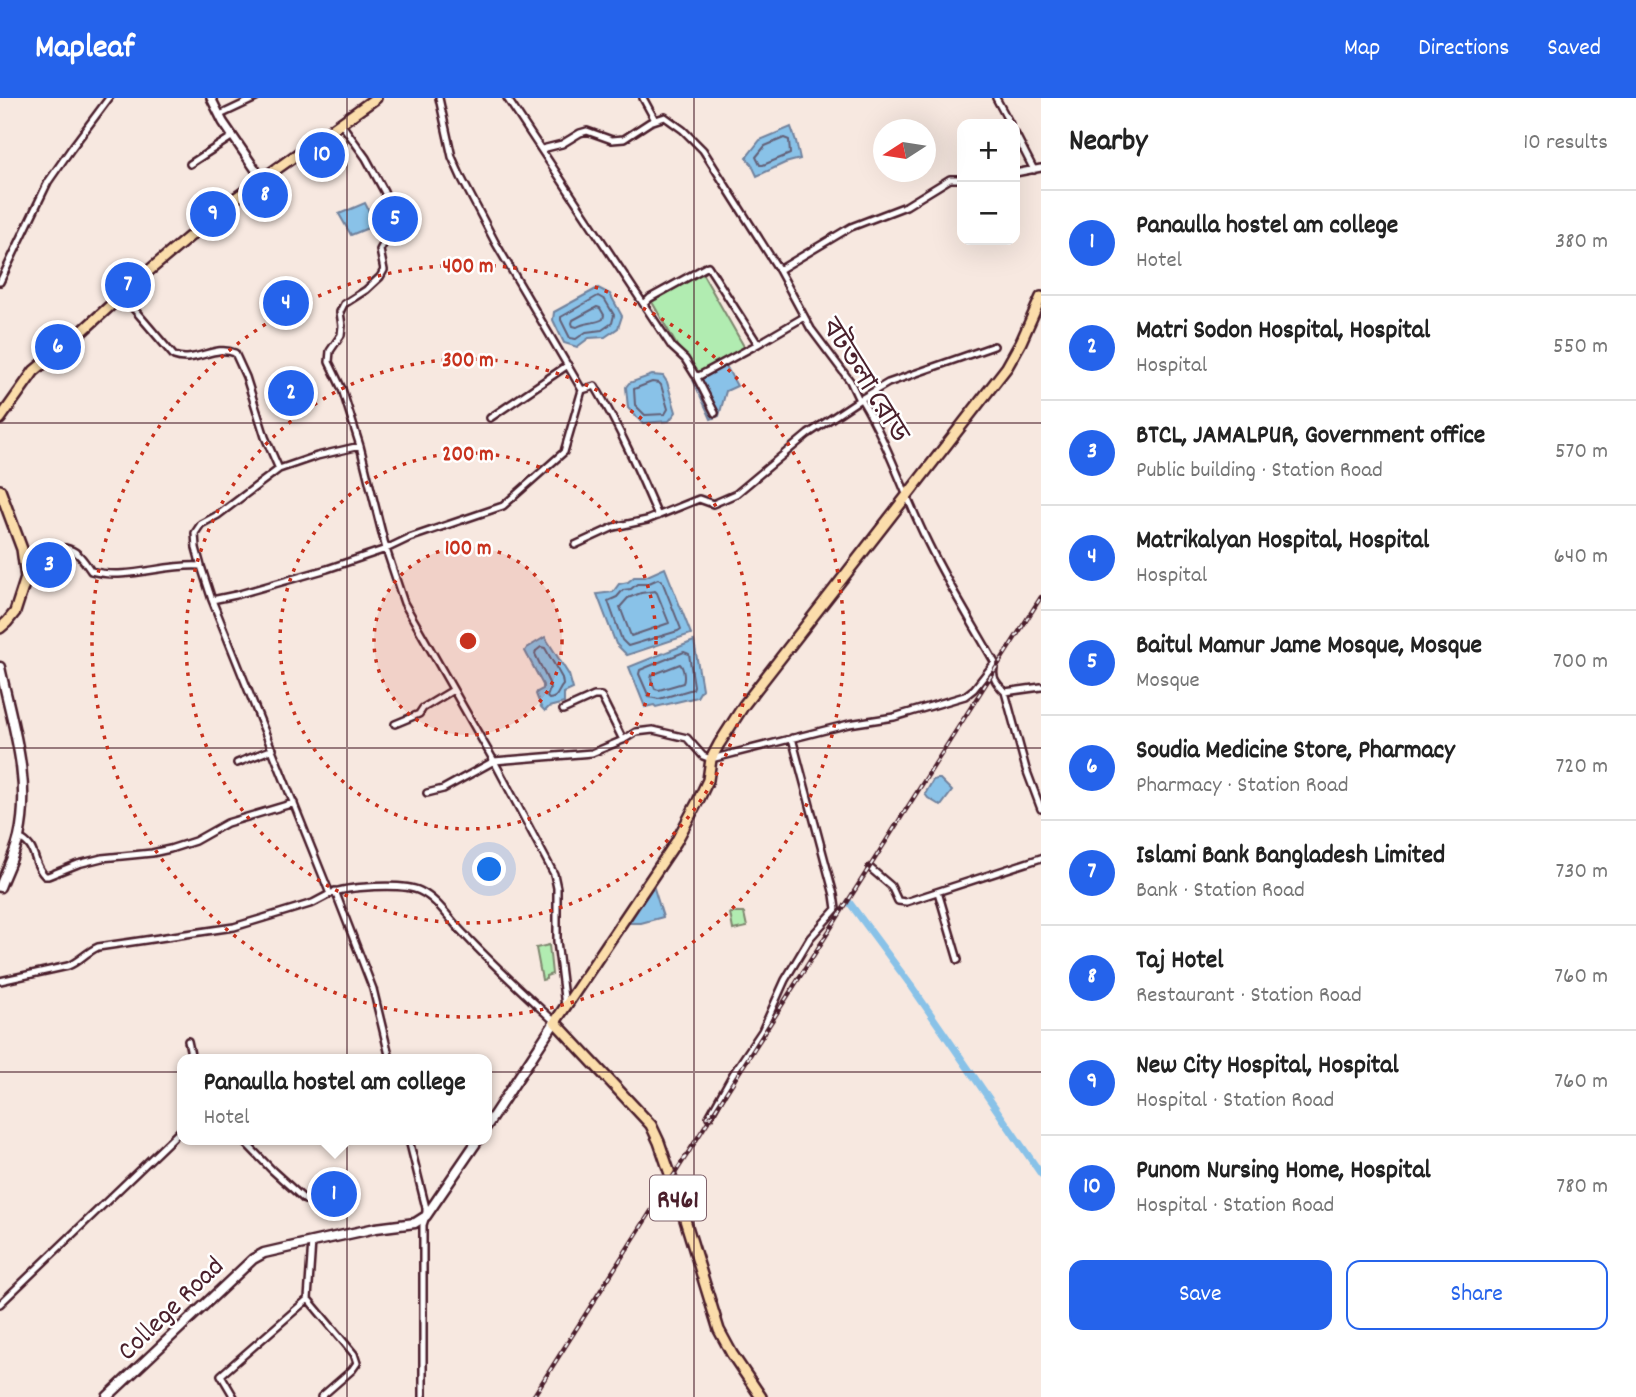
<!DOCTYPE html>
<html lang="en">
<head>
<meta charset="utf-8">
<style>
  body { margin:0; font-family:Dekko,"Noto Sans Bengali",sans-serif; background:#f2f2f2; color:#222 }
  .controls { position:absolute; right:21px; top:21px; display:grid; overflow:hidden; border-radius:14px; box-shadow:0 7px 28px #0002 }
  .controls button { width:63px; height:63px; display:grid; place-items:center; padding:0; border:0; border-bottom:2px solid #e0e0e0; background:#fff; color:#222; font:35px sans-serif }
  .compass { position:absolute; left:873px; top:21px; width:63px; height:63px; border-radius:50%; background:#fff; box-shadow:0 7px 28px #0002; rotate:258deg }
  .you { position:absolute; left:490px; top:772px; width:24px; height:24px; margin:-18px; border:5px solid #fff; border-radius:50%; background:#1a73e8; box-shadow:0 0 0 10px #1a73e833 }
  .badge { display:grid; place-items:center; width:46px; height:46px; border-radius:50%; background:#2563eb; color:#fff; font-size:23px; font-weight:700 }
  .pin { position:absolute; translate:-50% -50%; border:4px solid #fff; box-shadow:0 2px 7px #0006 }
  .popup { position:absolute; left:177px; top:956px; width:315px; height:91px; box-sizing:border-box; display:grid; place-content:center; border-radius:14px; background:#fff; filter:drop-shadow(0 2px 5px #0005); font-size:23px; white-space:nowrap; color:#767676 }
  .popup b { font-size:26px; color:#222 }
  .popup::after { content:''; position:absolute; left:50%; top:100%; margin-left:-14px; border:14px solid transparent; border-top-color:#fff }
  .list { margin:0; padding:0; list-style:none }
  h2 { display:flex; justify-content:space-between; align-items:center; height:91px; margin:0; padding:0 28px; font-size:30px }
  h2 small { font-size:23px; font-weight:400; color:#767676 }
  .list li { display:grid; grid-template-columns:46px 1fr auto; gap:21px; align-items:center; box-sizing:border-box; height:105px; padding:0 28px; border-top:2px solid #e0e0e0 }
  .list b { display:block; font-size:26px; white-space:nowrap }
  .list p { margin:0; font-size:23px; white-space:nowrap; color:#767676 }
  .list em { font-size:23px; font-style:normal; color:#767676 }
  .actions { display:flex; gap:14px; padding:21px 28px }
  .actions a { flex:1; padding:16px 0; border:2px solid #2563eb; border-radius:14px; text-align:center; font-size:24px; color:#2563eb }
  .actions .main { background:#2563eb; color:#fff }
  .map { position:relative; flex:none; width:1041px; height:1299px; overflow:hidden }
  header { display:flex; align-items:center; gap:42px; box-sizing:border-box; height:98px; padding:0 35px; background:#2563eb; color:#fff }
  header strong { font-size:33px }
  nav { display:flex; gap:38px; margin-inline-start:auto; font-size:24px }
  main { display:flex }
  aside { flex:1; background:#fff }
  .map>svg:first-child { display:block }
</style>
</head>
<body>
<header>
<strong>Mapleaf</strong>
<nav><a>Map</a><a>Directions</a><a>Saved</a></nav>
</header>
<main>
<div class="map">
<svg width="1041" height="1299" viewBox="0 0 1041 1299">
  <rect width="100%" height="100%" fill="#f7e8e0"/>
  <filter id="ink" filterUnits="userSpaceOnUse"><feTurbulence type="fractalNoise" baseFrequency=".0143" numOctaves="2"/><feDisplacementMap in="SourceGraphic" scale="14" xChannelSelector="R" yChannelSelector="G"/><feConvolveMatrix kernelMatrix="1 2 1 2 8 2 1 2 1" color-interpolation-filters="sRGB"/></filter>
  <g filter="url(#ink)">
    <!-- green -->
    <path fill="#b1ecb1" stroke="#7e866e" stroke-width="2" d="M702 175 746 252 696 281 652 204Z
      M730 815H744L747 829 733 832Z
      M549 847 552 876 546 878V881L542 882 536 850Z"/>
    <!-- water -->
    <path fill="#89c2e8" stroke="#70819c" stroke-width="2" d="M791 29 796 43 800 61 785 65 757 78 751 65 746 60 760 42Z
      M365 105 370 115 379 114 385 118 384 127 378 137 368 130 351 137 339 116Z
      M598 190 610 196 622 218 618 230 605 239 589 240 577 249 564 245 553 222 554 214Z
      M725 266 737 288 726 293 719 318 711 321 693 282Z
      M652 277 663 278 667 284 676 314 669 323 642 325 628 310 626 289 629 285Z
      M665 470 691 536 627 557 616 546 597 496 613 494 619 486 628 484 634 479H645Z
      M545 539 569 577 573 591 564 595V605L549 609 545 613 541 609 536 596 537 594 543 591V587L525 553 527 550Z
      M694 543 702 591 697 599 656 609 654 607 645 609 629 569Z
      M937 681H940L952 693 941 708 928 700 925 696 933 682Z
      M653 787 663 819 641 825H629Z"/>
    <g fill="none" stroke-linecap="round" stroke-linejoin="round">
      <!-- shore -->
      <path stroke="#636077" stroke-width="2" d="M784 40 789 42 790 56 763 67H760L756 59 765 48Z
        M598 198 605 202 614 217 612 225 602 232 586 234 576 241 570 240 561 222V219Z
        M597 209 600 210 604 217 603 221C595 226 585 224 577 229L573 228 572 225 573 222Z
        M652 284 659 285 661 287 668 311 665 316 645 317 635 307 634 291Z
        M658 481 662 483 681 531 678 533 628 548 622 542 608 503 617 499 623 492 631 491 637 486H647Z
        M655 493 657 495 669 525 631 538 620 509 628 500 641 495Z
        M541 549 545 550 562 580 563 587C557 593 559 600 549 601L547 599 550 591 549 585 535 556 536 553Z
        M684 554 689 556 694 588 693 591 659 601 649 599 639 576 640 572Z
        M680 566C684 570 685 581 683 585L659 592 655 591 651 581 652 577Z"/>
      <!-- canal -->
      <path stroke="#89c2e8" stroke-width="7" d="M849 804 912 889 1041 1076"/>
      <!-- minor casing -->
      <g stroke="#4a1f2b" stroke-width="10">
        <path id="minor" d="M439 0 452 59 461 79 495 144 582 292 595 288C620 330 639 374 658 418
          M507 0 672 249 685 261 695 277 699 278 758 246 804 219
          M643 0 655 22
          M996 0 1010 26
          M220 17 256 0
          M340 24 366 60 384 93 392 115 385 143 380 152 384 172 380 179 366 192 344 206 340 214 342 228 341 237 330 253 329 264 342 291 360 348 386 451 404 505 494 663 554 776 557 790V843L565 908
          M1015 35 1034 72
          M542 51 562 46 580 35 587 33 612 42 624 41 650 24 665 19 683 32 703 52 779 172 811 231 850 283 859 302 861 301C889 347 905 399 929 447 949 488 973 526 995 565 991 579 995 584 1005 594L1026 671 1041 711
          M190 66 233 38
          M1015 75 1041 70
          M779 172 851 129 906 108 950 81H962
          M0 184 48 84 71 51 109 0
          M122 197 174 258C195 266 215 246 235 255L246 279 265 339 279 371
          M644 206 650 200 708 168 758 246
          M696 278 715 315
          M861 301 888 285 994 248
          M490 320 568 267
          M575 447 614 429 647 422 699 401 713 406 736 396 808 336 859 302
          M23 458 65 450C79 453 83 462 91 473 127 483 165 465 201 468L212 502 330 796C346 788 404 785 420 793 439 802 451 824 466 838 494 868 525 896 555 924
          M201 468 196 450 195 435 201 426 218 417 279 371 317 358 360 348
          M212 502 236 497 327 471 386 451 409 440 503 408 564 354 582 292
          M1005 594 1041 589
          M563 612 594 598H601L623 642
          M395 626 419 616 423 610 453 592
          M237 665 273 651
          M427 695 443 691 494 663 592 655 623 642 636 634 653 632 687 640 703 658 711 661 849 626 894 619 965 598 974 591 993 567
          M19 740C39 749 31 765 45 778H48L78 766 102 760 152 755 170 751 195 743 227 725 294 705
          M870 770 891 788 898 803 906 804 1041 760
          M335 793 373 891 390 961
          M938 794 958 862
          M0 883 68 868C80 863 85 855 98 849L234 829 313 805 330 796
          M188 943 192 961
          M709 1019 733 976 762 933 785 882 810 840 836 811 834 797 792 640
          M243 1042 272 1072 305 1102
          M409 1042 426 1110V1118L423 1127V1299
          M312 1144 308 1201 354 1256 357 1265 352 1272 321 1299
          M0 1206 182 1031
          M234 1299 221 1277 308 1201"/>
      </g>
      <!-- tertiary casing -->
      <g stroke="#4a1f2b" stroke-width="12">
        <path id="tertiary" d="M211 0 223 24 262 81"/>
      </g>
      <!-- secondary casing -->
      <g stroke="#4a1f2b" stroke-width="13">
        <path id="secondary" d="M0 569C12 625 32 682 19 739 15 756 6 773 0 789
          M486 1029 555 924
          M107 1299 253 1161 264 1155 312 1144 376 1130 415 1125 426 1118 478 1042"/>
      </g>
      <!-- primary casing -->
      <g stroke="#4a1f2b" stroke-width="14">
        <path id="primary" d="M0 321 34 273 77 238 145 176 233 102 376 0
          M0 392 22 451 26 480 15 514 7 524 0 530
          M761 1299 732 1256 719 1232 678 1099 659 1044 651 1027 555 924 676 744 698 703 708 682 711 661 719 646 744 607 1007 269 1021 244 1041 199"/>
      </g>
      <!-- minor -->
      <use href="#minor" stroke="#fff" stroke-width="5"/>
      <!-- tertiary -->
      <use href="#tertiary" stroke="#fff" stroke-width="7"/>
      <!-- secondary -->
      <use href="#secondary" stroke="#fff" stroke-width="8"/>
      <!-- primary -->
      <use href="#primary" stroke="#fbddab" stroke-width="9"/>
      <!-- rail casing -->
      <g stroke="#4a1f2b" stroke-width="4.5">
        <path id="rail" d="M533 1299 1041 499"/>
      </g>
      <!-- rail -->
      <use href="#rail" stroke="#fff" stroke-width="2" stroke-dasharray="5" stroke-linecap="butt"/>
    </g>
  </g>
  <!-- grid -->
  <path fill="none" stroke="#4a1f2b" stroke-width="2" stroke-opacity="0.55" d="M347 0V1299M694 0V1299M0 325H1041M0 650H1041M0 974H1041"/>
  <!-- distance rings -->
  <circle cx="468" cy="543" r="94" fill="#c8321e" fill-opacity=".12"/>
  <g fill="none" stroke="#c8321e" stroke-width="3.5" stroke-dasharray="3.5 7">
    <circle cx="468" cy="543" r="94"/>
    <circle cx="468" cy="543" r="188"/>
    <circle cx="468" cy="543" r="282"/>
    <circle cx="468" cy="543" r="376"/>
  </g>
  <g text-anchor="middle" stroke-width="5" stroke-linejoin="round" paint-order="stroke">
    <!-- shield labels -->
    <rect fill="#fff" stroke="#80626b" stroke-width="2" x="650" y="1077.5" width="56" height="45" rx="5"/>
    <g font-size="26" font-weight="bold" fill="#4a1f2b">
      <text x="678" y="1109">R461</text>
    </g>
    <!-- street labels -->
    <g font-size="28" fill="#4a1f2b" stroke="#fff">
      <text transform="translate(867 281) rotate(58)" y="10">বটতলা রোড</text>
      <text transform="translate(169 1209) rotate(-44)" y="10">College Road</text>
    </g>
  </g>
  <circle cx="468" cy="543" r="10" fill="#c8321e" stroke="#fff" stroke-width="3.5"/>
  <g font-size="21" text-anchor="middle" font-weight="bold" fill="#c8321e" stroke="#fff" stroke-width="5" stroke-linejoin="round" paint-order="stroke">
    <text x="468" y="174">400 m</text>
    <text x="468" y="268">300 m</text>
    <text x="468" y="362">200 m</text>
    <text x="468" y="456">100 m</text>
  </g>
</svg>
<div class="controls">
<button>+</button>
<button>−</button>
</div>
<svg class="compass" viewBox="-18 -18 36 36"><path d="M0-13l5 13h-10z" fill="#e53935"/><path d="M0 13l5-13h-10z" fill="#767676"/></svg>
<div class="you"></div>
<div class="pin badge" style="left:334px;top:1096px">1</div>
<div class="popup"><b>Panaulla hostel am college</b>Hotel</div>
<div class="pin badge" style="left:291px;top:295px">2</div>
<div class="pin badge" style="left:49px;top:467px">3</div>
<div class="pin badge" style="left:286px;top:205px">4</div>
<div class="pin badge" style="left:395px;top:121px">5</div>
<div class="pin badge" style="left:58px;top:249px">6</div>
<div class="pin badge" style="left:128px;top:187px">7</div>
<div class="pin badge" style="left:265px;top:97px">8</div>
<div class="pin badge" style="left:213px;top:116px">9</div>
<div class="pin badge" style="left:322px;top:57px">10</div>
</div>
<aside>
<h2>Nearby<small>10 results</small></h2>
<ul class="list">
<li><span class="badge">1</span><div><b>Panaulla hostel am college</b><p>Hotel</p></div><em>380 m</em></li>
<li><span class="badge">2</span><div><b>Matri Sodon Hospital, Hospital</b><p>Hospital</p></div><em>550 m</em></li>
<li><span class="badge">3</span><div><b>BTCL, JAMALPUR, Government office</b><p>Public building · Station Road</p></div><em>570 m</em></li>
<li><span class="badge">4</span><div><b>Matrikalyan Hospital, Hospital</b><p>Hospital</p></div><em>640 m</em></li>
<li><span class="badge">5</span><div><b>Baitul Mamur Jame Mosque, Mosque</b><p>Mosque</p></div><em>700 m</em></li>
<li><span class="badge">6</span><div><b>Soudia Medicine Store, Pharmacy</b><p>Pharmacy · Station Road</p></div><em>720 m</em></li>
<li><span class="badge">7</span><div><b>Islami Bank Bangladesh Limited</b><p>Bank · Station Road</p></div><em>730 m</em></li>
<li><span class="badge">8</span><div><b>Taj Hotel</b><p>Restaurant · Station Road</p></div><em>760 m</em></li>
<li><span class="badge">9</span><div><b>New City Hospital, Hospital</b><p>Hospital · Station Road</p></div><em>760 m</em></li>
<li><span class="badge">10</span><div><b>Punom Nursing Home, Hospital</b><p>Hospital · Station Road</p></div><em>780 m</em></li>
</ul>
<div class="actions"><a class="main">Save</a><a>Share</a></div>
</aside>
</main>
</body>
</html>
